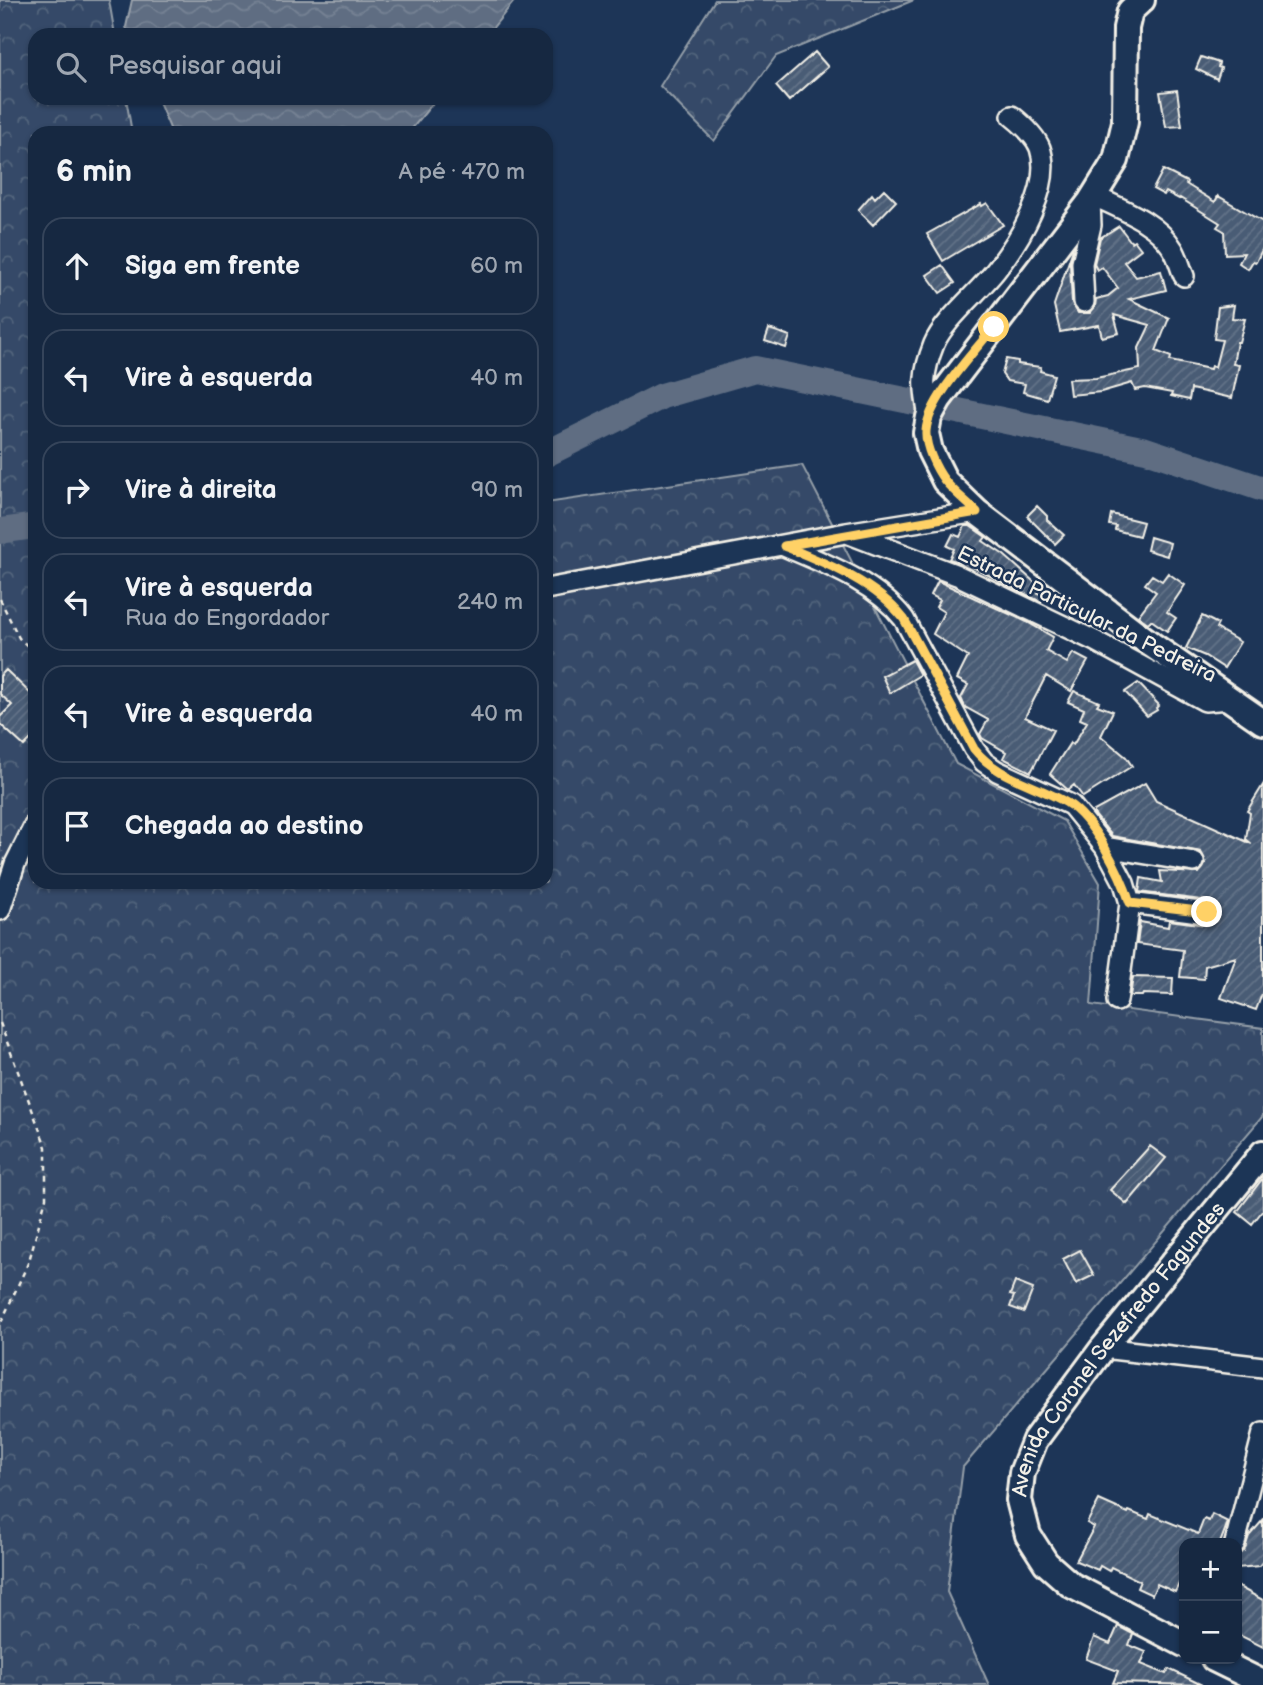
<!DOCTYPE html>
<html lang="pt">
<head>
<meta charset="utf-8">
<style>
  body { margin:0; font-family:"Balsamiq Sans",sans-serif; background:#1f3048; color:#f1f3f6 }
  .controls { position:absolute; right:21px; bottom:21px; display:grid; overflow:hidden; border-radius:14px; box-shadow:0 2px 5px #0004 }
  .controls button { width:63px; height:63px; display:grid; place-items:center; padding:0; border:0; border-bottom:2px solid #35445a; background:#162841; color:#f1f3f6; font:35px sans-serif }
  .stop { position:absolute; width:21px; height:21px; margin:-16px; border:5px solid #ffd166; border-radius:50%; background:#fff }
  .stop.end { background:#ffd166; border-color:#fff; box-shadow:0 2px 7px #0008 }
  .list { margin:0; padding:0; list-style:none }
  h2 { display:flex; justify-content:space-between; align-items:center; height:91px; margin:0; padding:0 28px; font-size:30px }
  h2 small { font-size:23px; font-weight:400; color:#9ea6b1 }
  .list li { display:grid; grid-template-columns:46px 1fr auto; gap:21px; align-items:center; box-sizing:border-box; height:98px; margin:0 14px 14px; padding:0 14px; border:2px solid #35445a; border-radius:21px }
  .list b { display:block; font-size:26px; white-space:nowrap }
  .list p { margin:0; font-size:23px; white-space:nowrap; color:#9ea6b1 }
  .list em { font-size:23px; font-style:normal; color:#9ea6b1 }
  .icon { flex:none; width:38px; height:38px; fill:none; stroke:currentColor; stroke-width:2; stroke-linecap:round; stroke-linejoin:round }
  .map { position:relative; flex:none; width:1263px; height:1685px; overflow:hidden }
  .search { position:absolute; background:#162841; box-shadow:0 2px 5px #0004; left:28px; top:28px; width:525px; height:77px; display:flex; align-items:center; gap:18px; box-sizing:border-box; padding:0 24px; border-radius:21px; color:#9ea6b1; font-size:26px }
  .panel { position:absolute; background:#162841; box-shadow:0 2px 5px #0004; left:28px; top:126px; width:525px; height:763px; border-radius:21px }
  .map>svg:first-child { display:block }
</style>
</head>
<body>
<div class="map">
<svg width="1263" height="1685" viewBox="0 0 1263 1685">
  <defs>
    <pattern id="forest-crowns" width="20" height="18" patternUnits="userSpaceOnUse" patternTransform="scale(1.75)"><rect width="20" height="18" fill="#354a67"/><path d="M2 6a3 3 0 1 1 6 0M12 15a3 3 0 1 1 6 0" fill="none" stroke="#53657d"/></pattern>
    <pattern id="water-waves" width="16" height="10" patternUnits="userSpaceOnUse" patternTransform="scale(1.75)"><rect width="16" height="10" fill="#5e6d82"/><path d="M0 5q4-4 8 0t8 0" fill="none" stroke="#768294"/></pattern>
    <pattern id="building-hatch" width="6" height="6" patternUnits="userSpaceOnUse" patternTransform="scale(1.75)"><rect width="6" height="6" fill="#485b74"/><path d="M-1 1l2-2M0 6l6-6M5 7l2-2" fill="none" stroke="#637388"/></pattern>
  </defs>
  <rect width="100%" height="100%" fill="#1d3557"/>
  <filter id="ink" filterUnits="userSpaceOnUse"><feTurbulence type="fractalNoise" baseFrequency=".0143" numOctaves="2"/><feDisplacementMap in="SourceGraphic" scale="14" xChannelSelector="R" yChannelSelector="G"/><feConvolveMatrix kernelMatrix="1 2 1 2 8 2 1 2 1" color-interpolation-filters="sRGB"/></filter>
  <g filter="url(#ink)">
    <!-- forest -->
    <path fill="url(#forest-crowns)" stroke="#949ea8" stroke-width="2" d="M0 0H109L115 35H35V98H126L132 133H35V882H546V503L802 465 956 764 1064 821 1100 883 1091 1005 1263 1028V1116L963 1467 947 1592 989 1685H0Z
      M715 0H914L776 56 714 141 660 86Z"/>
    <!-- water -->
    <path fill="url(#water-waves)" stroke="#9aa2ab" stroke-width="2" d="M132 0H515L487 35H129L126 27Z
      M157 98H437L411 130 172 133Z"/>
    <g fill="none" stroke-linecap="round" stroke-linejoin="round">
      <!-- river -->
      <path stroke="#5e6d82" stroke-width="26" d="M546 454 662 396 755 369 1146 450 1263 489
        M0 531 35 526"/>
    </g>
    <!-- building -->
    <path fill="url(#building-hatch)" stroke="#f4f1e8" stroke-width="2" d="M815 52 828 67 789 101 776 86Z
      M1201 57 1219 63 1218 67 1221 68 1217 79 1196 69Z
      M1177 90 1182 126 1166 127 1160 92Z
      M1163 170 1187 182 1186 184 1215 202 1218 196 1263 222V248L1256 262 1253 261 1248 269 1239 263 1244 253 1225 254 1224 231 1217 227 1220 223 1180 198 1179 199 1166 192 1164 195 1153 189Z
      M884 189 896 201 873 225 858 210 872 194 875 198Z
      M987 203 1003 225 943 261 927 234 981 204 982 206Z
      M1119 226 1131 242 1134 240 1141 249 1124 262 1136 277 1161 271 1166 290 1129 299 1169 318 1156 351 1171 357 1170 361 1210 369 1211 366 1215 367 1222 340 1214 339 1218 307 1234 305 1232 318 1245 319 1239 342H1237L1233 364 1239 365 1232 398 1191 389 1189 400 1171 396 1172 393 1145 388 1135 390 1132 383 1101 392 1070 395 1068 379 1096 378 1140 369 1139 348 1150 325 1114 315 1119 333 1102 337 1099 325 1060 332 1054 305 1073 249 1070 264 1072 303 1078 313H1090L1095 307 1096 299 1108 296 1118 288 1102 267 1097 270 1094 264 1100 238Z
      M942 265 955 283 940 293 927 275Z
      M769 329 790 336 786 348 765 341Z
      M1006 359 1018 361V364L1041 367 1040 371 1054 375 1047 399 1023 392 1025 384 1007 381 1002 374Z
      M1037 506 1047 516V520L1064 535 1055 544 1027 516Z
      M1111 514 1143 522 1139 536 1115 530 1116 526 1109 525Z
      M965 526H970L986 537 983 541 1004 555 1042 589 1038 593 1044 598 1041 602 967 564 949 559 954 549 947 546 953 534 960 537Z
      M1150 537 1170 543 1167 556 1147 550Z
      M1168 573 1185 585 1167 612 1176 618 1167 631 1151 620 1148 623 1138 616 1156 592 1145 584 1152 575 1162 581Z
      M938 581 1027 622 1053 637 1046 651 1067 663 1073 653 1088 661 1071 691 1046 676 1025 717 1053 730 1031 772 1003 758 1006 752 982 738 980 734 988 720 965 707 961 698 968 685 957 679 968 657 933 634 944 612 936 607 940 600 931 595Z
      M1202 616 1218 624 1216 628 1240 642 1224 668 1205 656 1186 648Z
      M912 660 920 675 890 693 882 676Z
      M6 670 35 698V735L24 746 0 724V717L12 705 0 694V676Z
      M1138 683 1159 705 1156 708 1157 710 1147 716 1125 692Z
      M1074 691 1099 702 1097 705 1113 711 1101 736 1126 757 1132 766 1083 797 1074 785 1068 790 1050 774 1070 743 1073 745 1087 722 1080 719 1084 709 1068 702Z
      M1145 783 1156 801 1252 844 1246 839 1250 813 1247 811 1263 785V991L1256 1010 1221 998 1236 957 1205 966 1204 979 1180 977 1183 950 1137 944 1140 922 1168 927 1169 920 1206 925 1216 921 1219 914 1215 904 1209 901 1139 892 1141 878 1162 882 1160 871 1199 873 1206 863 1201 852 1112 836 1094 814V811Z
      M1133 977 1173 978 1172 995 1143 994 1142 996H1130Z
      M1150 1146 1166 1158 1127 1204 1110 1190Z
      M1263 1178V1210L1252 1224 1237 1212Z
      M1080 1250 1094 1275 1076 1284 1063 1259Z
      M1015 1282 1033 1289 1024 1312 1010 1307 1014 1296 1010 1295Z
      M1099 1500 1128 1513 1129 1511 1148 1519 1150 1514 1198 1534 1204 1519 1209 1521 1212 1514 1228 1522 1220 1543H1184V1574L1175 1592 1157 1584 1152 1595 1137 1588 1140 1581 1111 1567 1109 1571 1100 1566 1098 1570 1076 1561 1094 1527 1087 1523Z
      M1263 1520V1561L1259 1566 1237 1568V1555L1244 1551 1249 1536Z
      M1237 1586 1263 1600V1647L1237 1634Z
      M1118 1626 1133 1634 1129 1645 1146 1652 1141 1664 1166 1674 1169 1669 1202 1685 1113 1683 1118 1671 1086 1659 1094 1637 1110 1644Z"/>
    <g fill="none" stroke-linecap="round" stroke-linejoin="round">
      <!-- minor casing -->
      <g stroke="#f4f1e8" stroke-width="24">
        <path id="minor" d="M1094 196C1121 209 1157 222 1173 249 1178 257 1180 267 1184 276
          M1084 302 1082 263 1091 225 1090 202
          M929 417C923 386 922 374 934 344 944 320 979 292 996 270 1019 241 1053 186 1040 148 1035 135 1022 124 1012 116
          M847 533 957 575 1095 641 1205 701 1230 699
          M784 546C826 564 875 582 904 619L974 749 984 762 997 771 1071 805 1105 847 1124 883 1130 903 1117 1001
          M546 589 846 533 977 512
          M1105 847 1194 862
          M1130 903 1207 913
          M0 910 15 864 35 824
          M1103 1348 1263 1367
          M1235 1543 1263 1433"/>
      </g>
      <!-- major casing -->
      <g stroke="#f4f1e8" stroke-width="30">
        <g id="major">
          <path d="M1142 0 1130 11 1126 28 1125 122 1116 160 1090 202 939 399 929 417 926 433 930 451 945 481 977 512 1152 645 1263 722"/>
          <path id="s1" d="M1184 1644 1071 1585 1046 1563 1028 1535 1019 1500 1022 1473 1035 1440 1103 1348 1263 1153"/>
          <path d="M1214 1659 1263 1683"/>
        </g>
      </g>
      <!-- path -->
      <path stroke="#f4f1e8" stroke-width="2.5" stroke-dasharray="5 5" stroke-linecap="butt" d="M0 599 19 638 35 653
        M0 842 2 852
        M0 1023 46 1147V1198L29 1261 0 1325"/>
      <!-- minor -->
      <use href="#minor" stroke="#1d3557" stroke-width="19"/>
      <!-- major -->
      <use href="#major" stroke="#1d3557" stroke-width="24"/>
    </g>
  </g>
  <g fill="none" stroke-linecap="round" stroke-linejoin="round" filter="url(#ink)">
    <!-- route -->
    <path stroke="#ffd166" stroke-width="9" d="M994 327C974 352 928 400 926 431 925 447 936 469 945 481 954 492 967 502 977 512L784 546C826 563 875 582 904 619L974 749C998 779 1036 784 1067 803 1093 818 1121 874 1130 903L1207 912"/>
  </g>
  <g text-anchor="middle" stroke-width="5" stroke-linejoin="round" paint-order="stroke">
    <!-- street labels -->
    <g font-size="21" fill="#f4f1e8" stroke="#1d3557">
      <text transform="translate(1087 614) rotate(26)" y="7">Estrada Particular da Pedreira</text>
      <text dy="7" stroke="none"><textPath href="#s1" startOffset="413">Avenida Coronel Sezefredo Fagundes</textPath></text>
    </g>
  </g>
</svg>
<div class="controls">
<button>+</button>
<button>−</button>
</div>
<div class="stop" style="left:994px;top:327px"></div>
<div class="stop end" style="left:1207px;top:912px"></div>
<div class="search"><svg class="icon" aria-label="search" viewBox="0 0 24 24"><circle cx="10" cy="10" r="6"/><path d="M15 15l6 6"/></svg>Pesquisar aqui</div>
<section class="panel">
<h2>6 min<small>A pé · 470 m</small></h2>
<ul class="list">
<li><svg class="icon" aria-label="ahead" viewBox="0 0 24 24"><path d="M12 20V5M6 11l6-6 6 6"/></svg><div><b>Siga em frente</b></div><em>60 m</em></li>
<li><svg class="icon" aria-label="left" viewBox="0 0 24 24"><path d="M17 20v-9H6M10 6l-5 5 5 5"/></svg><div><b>Vire à esquerda</b></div><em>40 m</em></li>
<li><svg class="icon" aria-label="right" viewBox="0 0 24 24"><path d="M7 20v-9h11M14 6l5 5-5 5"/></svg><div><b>Vire à direita</b></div><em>90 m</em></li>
<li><svg class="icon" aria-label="left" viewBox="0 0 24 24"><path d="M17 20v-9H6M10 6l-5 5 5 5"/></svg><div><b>Vire à esquerda</b><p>Rua do Engordador</p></div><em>240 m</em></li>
<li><svg class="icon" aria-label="left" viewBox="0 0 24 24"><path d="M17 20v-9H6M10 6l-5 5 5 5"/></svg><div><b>Vire à esquerda</b></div><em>40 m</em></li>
<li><svg class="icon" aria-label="arrive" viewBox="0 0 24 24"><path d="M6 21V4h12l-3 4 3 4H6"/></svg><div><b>Chegada ao destino</b></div></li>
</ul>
</section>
</div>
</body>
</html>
